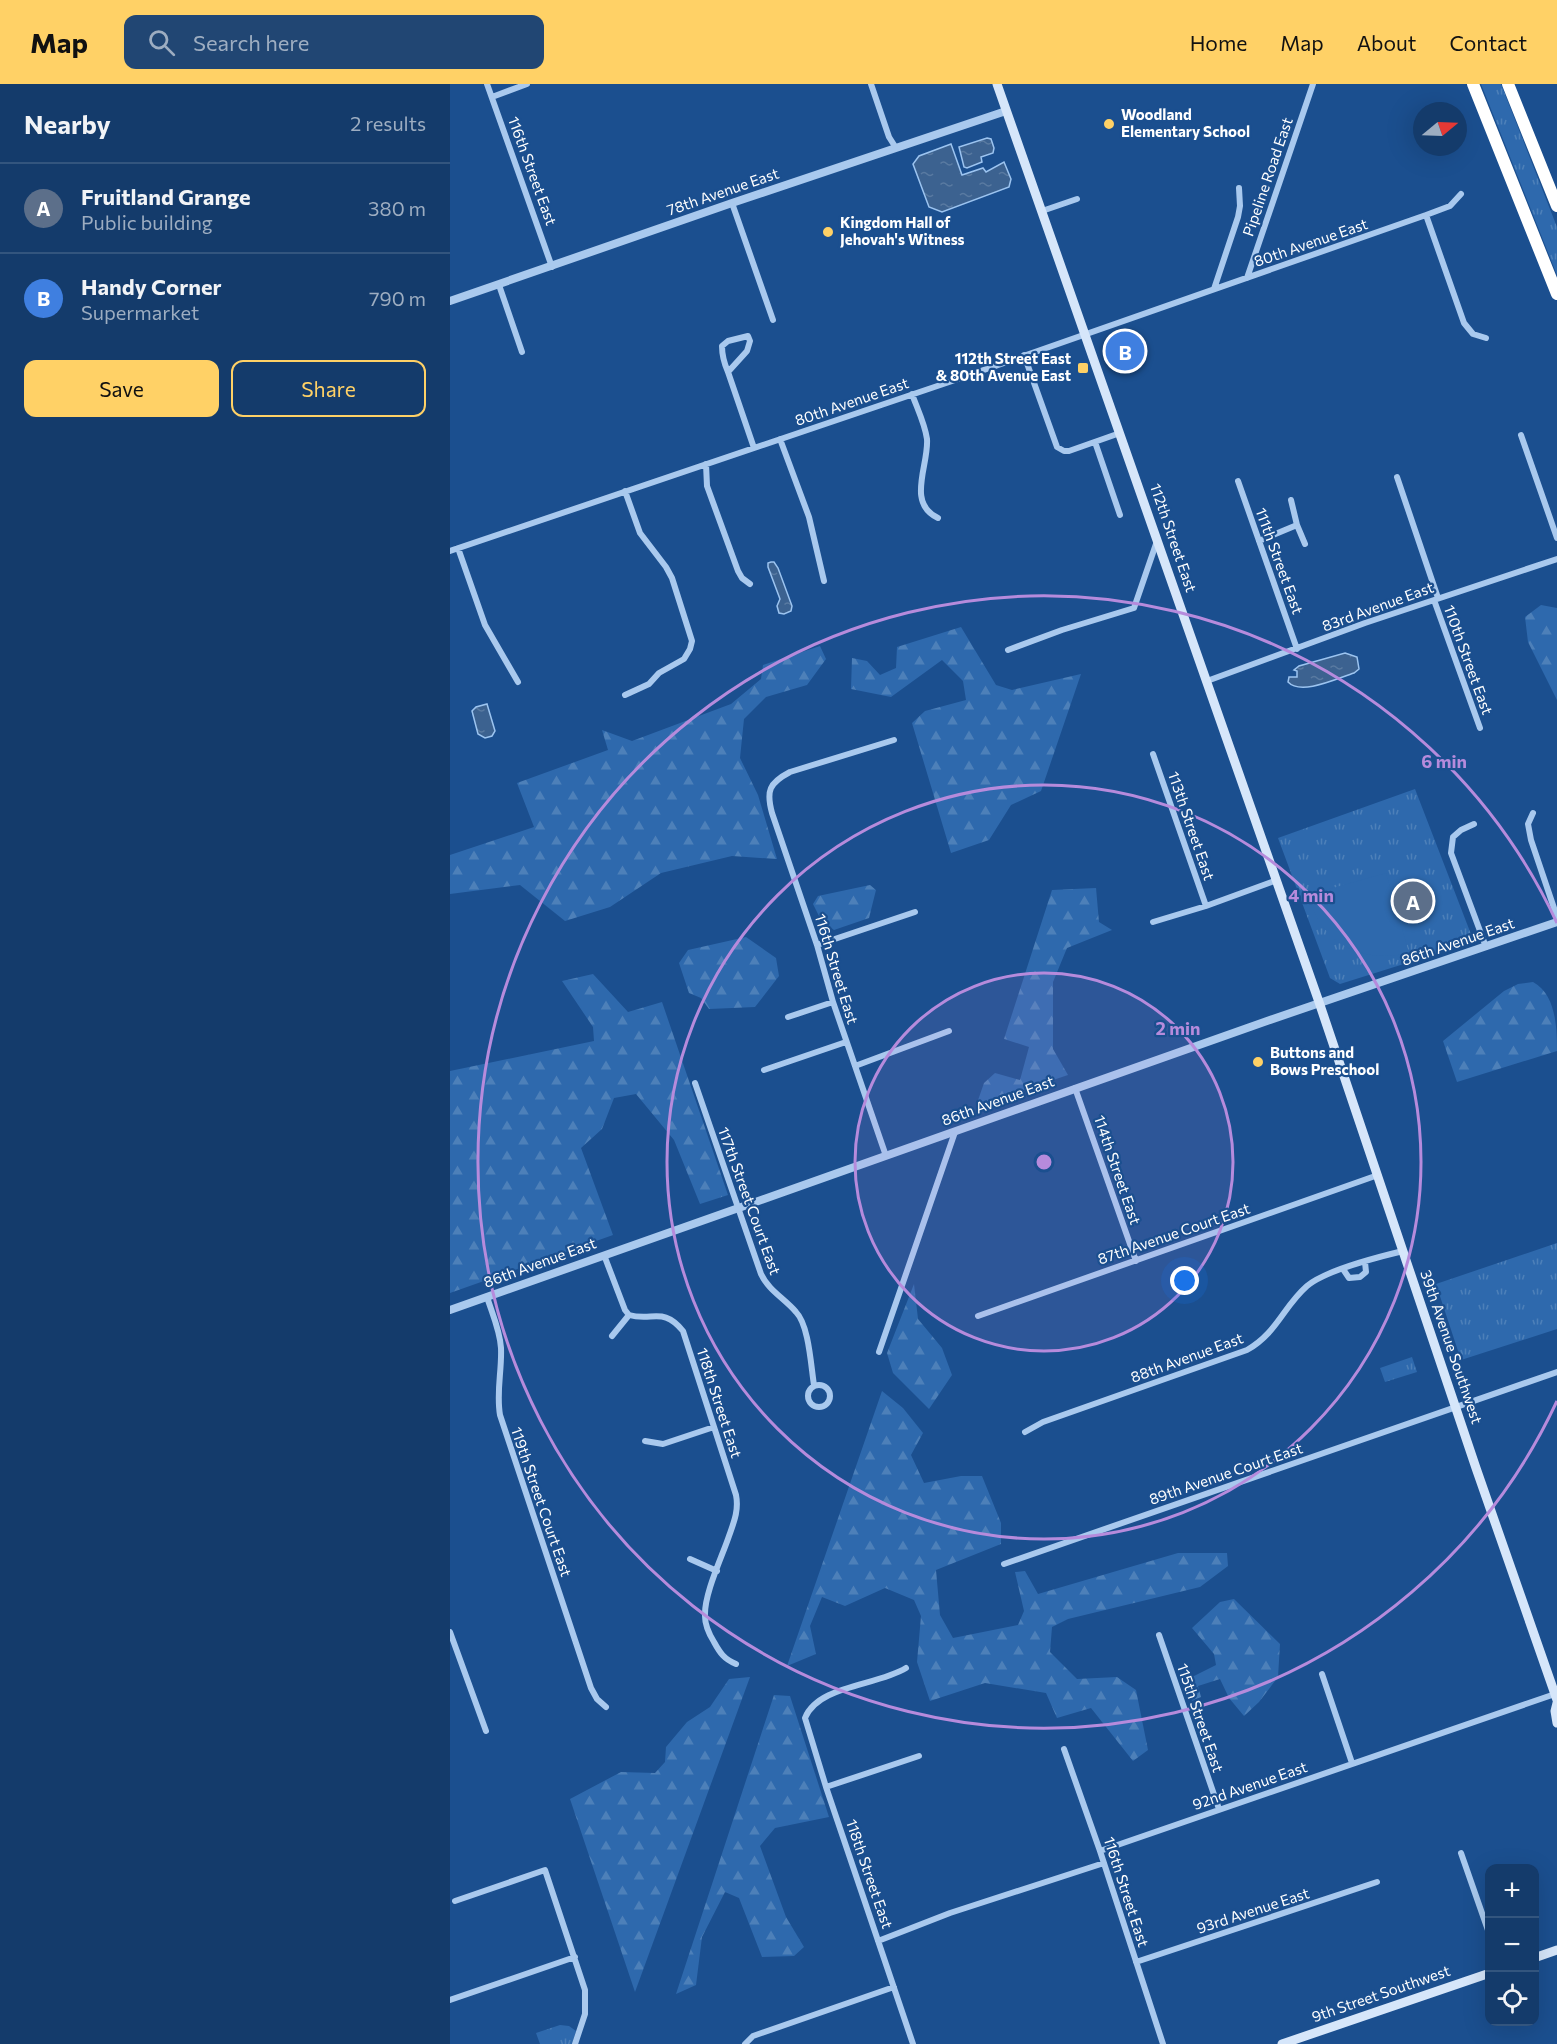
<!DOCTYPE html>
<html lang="en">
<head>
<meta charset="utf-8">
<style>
  body { margin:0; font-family:Commissioner,sans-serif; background:#214673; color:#f1f3f6 }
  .controls { position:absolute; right:18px; bottom:18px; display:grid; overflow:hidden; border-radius:12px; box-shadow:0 6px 24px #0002 }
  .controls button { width:54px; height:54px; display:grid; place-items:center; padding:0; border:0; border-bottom:2px solid #33557e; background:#143b6b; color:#f1f3f6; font:30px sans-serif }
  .compass { position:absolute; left:963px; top:18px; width:54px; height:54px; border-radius:50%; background:#143b6b; box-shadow:0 6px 24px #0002; rotate:71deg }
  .you { position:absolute; left:735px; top:1197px; width:21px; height:21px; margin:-15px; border:4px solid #fff; border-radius:50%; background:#1a73e8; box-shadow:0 0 0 9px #1a73e833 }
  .badge { display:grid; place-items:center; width:39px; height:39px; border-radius:50%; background:#ffd166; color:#fff; font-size:20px; font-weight:700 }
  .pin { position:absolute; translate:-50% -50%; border:3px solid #fff; box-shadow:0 2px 6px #0006 }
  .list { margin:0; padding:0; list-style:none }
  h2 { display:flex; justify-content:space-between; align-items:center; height:78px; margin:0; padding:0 24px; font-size:26px }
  h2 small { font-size:20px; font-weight:400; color:#9dadc1 }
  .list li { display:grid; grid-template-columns:39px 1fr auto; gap:18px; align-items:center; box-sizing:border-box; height:90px; padding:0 24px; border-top:2px solid #33557e }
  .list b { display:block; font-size:22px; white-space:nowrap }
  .list p { margin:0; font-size:20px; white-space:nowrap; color:#9dadc1 }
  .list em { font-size:20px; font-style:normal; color:#9dadc1 }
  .actions { display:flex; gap:12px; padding:18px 24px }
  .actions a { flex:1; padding:14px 0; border:2px solid #ffd166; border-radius:12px; text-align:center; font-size:21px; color:#ffd166 }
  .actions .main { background:#ffd166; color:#111 }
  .icon { flex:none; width:33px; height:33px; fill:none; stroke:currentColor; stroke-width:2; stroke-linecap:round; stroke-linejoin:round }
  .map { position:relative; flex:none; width:1107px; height:1960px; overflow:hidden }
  header { display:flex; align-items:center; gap:36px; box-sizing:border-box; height:84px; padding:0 30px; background:#ffd166; color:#111 }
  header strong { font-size:28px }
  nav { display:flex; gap:33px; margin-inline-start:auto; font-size:21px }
  .search { width:420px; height:54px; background:#214673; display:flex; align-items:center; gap:15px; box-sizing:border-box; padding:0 21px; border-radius:12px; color:#9dadc1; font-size:22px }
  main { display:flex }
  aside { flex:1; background:#143b6b }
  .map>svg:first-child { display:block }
</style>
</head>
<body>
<header>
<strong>Map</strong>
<div class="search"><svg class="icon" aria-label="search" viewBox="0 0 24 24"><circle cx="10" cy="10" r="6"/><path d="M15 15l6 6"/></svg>Search here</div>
<nav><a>Home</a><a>Map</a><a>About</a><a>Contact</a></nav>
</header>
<main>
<aside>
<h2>Nearby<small>2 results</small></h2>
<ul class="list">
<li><span class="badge" style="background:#5c6f8a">A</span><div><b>Fruitland Grange</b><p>Public building</p></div><em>380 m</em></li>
<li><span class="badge" style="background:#3f7fe0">B</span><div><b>Handy Corner</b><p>Supermarket</p></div><em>790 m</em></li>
</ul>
<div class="actions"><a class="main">Save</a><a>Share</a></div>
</aside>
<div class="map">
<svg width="1107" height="1960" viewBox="0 0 1107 1960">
  <defs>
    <pattern id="grass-tufts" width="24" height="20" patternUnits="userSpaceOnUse" patternTransform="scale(1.5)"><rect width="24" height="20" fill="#2e69ad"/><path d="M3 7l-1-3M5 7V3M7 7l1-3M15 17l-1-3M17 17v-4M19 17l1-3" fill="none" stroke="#4d80b9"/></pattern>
    <pattern id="forest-firs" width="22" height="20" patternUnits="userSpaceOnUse" patternTransform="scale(1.5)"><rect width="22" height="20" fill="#2e69ad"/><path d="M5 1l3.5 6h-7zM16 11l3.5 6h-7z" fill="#4d80b9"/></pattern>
    <pattern id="water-ripples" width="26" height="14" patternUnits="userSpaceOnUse" patternTransform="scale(1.5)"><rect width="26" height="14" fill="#3c6290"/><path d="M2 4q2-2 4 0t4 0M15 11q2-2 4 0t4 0" fill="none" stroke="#597aa1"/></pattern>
  </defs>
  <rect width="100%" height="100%" fill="#1b4f8f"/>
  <!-- grass -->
  <path fill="url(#grass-tufts)" d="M1031 0H1051L1107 143V191Z
    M965 705 1024 858 890 900 880 894 828 754Z
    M1107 1159V1245L1011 1276 986 1200Z
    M962 1273 967 1288 935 1298 930 1284Z
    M110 1941 119 1942 126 1947 122 1960H90L86 1949Z"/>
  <!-- forest -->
  <path fill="url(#forest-firs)" d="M1091 521 1107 524V616L1078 558 1075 533Z
    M511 543 546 601 562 606 631 590 591 707 561 721 539 756 501 769 462 639 475 627 516 616 513 597 492 576 441 613 401 605 402 574 417 577 430 591 446 584 447 563Z
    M370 562 376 575 357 601 316 613 294 635 290 674 308 711 327 775 282 772 211 789 160 823 115 837 70 801 0 810V771L84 743 67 699 158 666 152 646 182 657 281 620 311 595 313 581Z
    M420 801 426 806 419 834 384 846 371 836 363 820 368 812Z
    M646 804 649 838 662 846 617 864 603 898V965L618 991 526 1022 534 999 545 989 570 996 579 963 554 955 602 806Z
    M296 853 326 874 329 892 305 923 259 925 251 914 239 909 229 879 238 866Z
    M143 890 178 928 212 918 278 1111 250 1120 224 1056 186 1010 164 1014 152 1045 131 1064 163 1151 0 1209V987L144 957 143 943 112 897Z
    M1083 898C1106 910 1107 944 1107 967L1007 998 993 957 1054 907 1068 900Z
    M464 1200 468 1235 492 1264 502 1291 479 1325 443 1289 437 1269Z
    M432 1307 453 1324 473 1349 461 1371 474 1399 511 1392H532L551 1439V1460L486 1486 490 1531 503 1554 568 1541 574 1527 565 1488 575 1487 588 1510 728 1469H777L778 1482 750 1503 618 1535 602 1543 600 1568 627 1595 667 1593 686 1606 698 1666 683 1677 641 1624 607 1634 596 1609 535 1599 480 1617 467 1578 471 1532 464 1516 435 1504 395 1522 372 1513 360 1542 366 1570 337 1582Z
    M784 1515 830 1560 828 1593 809 1618 794 1632 779 1614 770 1595 748 1602 751 1613 742 1617 736 1596 766 1581 764 1570 742 1544 770 1518Z
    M300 1593 185 1908 120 1715 171 1688 205 1689 215 1678 216 1663 237 1638 260 1623 279 1595Z
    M324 1611 340 1612 379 1733 325 1744 310 1762 336 1833 354 1863 344 1872 312 1873 289 1814 275 1808 252 1853 246 1901 226 1910Z"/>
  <!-- pitch -->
  <path fill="#2e69ad" d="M936 789 959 869C912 880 871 860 858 811Z"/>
  <!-- water -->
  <path fill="url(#water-ripples)" stroke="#9cc4f0" stroke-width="1.5" d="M537 54 541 55 544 64 543 69 531 73 532 78 517 84 514 83 509 63Z
    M501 60 512 91 533 84 536 88 554 78 561 95 559 103 492 128 479 123 463 80 469 72Z
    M321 478H324L328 484 342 522 341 527 334 530 329 529 327 522 330 515 318 483V479Z
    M895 569 907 573 909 585 904 589C888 594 851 612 838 598L839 593H847V587L844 586 849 582Z
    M37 620 45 647 42 652 35 654 28 650 22 627 26 623Z"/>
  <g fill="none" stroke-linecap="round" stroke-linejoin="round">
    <!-- minor -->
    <path stroke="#a9c9ee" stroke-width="6" d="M37 0 102 183
      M421 0 439 53 446 64
      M42 13 77 0
      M282 119 323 236
      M592 127 627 115
      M976 131 1014 239 1023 250 1036 254
      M797 194 863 0
      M49 201 72 268
      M764 205 788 133 790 122 789 104
      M574 271 607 363 614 367H619L670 349
      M278 288 297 267 300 257 298 252 278 257 272 262C272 271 274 279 278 288L304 364
      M462 310C467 324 475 340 477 355 479 381 456 419 488 434
      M1071 351 1107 454
      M330 355 359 433 374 497
      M645 358 670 431
      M256 380 257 402 288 487 292 494 300 500
      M947 393 988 514
      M788 397 847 565
      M175 407 190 449 216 483 222 494 242 557 240 565 234 575 209 589 199 600 175 611
      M841 416 847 441
      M809 457 847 441 855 460
      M8 464 35 541 68 598
      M0 467 508 295 976 131 1000 122 1011 110
      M984 516 1030 644
      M558 566 612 546 684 524 707 457
      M757 597 915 539 1107 475
      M703 670 756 822
      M1083 729 1078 740 1081 756 1107 833
      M1024 740 1011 746 1003 753 1001 769 1036 863
      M703 838 756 822 827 796
      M367 861 465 828
      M338 933 383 918
      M405 982 499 947
      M314 986 396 958
      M245 999 311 1190C319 1207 334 1214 346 1228 359 1241 361 1283 364 1301
      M625 1004 686 1177
      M436 1072 383 918 367 861 322 729C316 707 319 699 340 688L444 656
      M154 1171 175 1226 179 1231
      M893 1185 899 1194 910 1193 916 1188 915 1178
      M37 1213C42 1229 50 1246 51 1264 52 1287 46 1308 50 1331L141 1604 147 1615 156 1623
      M179 1231C202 1238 213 1222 233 1247L286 1411C289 1426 284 1438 279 1452 272 1473 254 1510 255 1532 255 1541 259 1550 264 1558 270 1569 274 1575 286 1580
      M528 1232 928 1091
      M162 1252 179 1231
      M429 1268 505 1048
      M358 1312a11 11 0 1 1 22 0a11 11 0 1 1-22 0Z
      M575 1348 593 1338 797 1266C827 1249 833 1223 857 1202 876 1186 928 1173 953 1167
      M195 1357 213 1360 264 1343
      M240 1475 267 1487
      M554 1480 1107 1288
      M0 1548 36 1647
      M709 1551 769 1725
      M456 1584C427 1602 368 1601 355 1634L376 1703 463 1960
      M872 1590 902 1679
      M614 1665 650 1767 713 1960
      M376 1703 469 1672
      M650 1767 1105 1610
      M1011 1769 1040 1852
      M5 1817 95 1786 135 1906V1930L125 1960
      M428 1857 500 1829 654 1779
      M686 1878 927 1798
      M0 1916 125 1873
      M295 1960 303 1952 444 1903"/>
    <!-- tertiary -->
    <path stroke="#a9c9ee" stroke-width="8" d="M0 217 282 119 556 27
      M0 1226 817 937 1107 838"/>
    <!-- secondary -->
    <path stroke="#d6e6fa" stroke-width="9" d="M547 0 869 918 1026 1384 1107 1616
      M1107 1619 1105 1627 1107 1639
      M1084 1874 1107 1866
      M832 1960 1040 1889"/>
    <!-- motorway -->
    <path stroke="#fff" stroke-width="12" d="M1023 0 1107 210
      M1058 0 1107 122"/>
  </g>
  <!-- distance rings -->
  <circle cx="594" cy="1078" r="189" fill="#b68bdc" fill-opacity=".12"/>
  <g fill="none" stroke="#b68bdc" stroke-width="3">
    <circle cx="594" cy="1078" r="189"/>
    <circle cx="594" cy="1078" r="377"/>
    <path d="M1107 1317A566 566 0 1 1 1107 839"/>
  </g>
  <!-- markers -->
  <g fill="#ffd166" stroke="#1b4f8f" stroke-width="2">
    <circle cx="659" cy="40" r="6"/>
    <circle cx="378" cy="148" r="6"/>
    <rect x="627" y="278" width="12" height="12" rx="3"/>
    <circle cx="808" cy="978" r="6"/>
  </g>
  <g text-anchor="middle" stroke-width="4.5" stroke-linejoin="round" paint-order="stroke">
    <!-- poi labels -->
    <g font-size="15" font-weight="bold" fill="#fff" stroke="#1b4f8f" text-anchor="start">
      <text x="671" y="36">Woodland<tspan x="671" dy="17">Elementary School</tspan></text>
      <text x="390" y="144">Kingdom Hall of<tspan x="390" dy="17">Jehovah's Witness</tspan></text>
      <text x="621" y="280" text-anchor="end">112th Street East<tspan x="621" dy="17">&amp; 80th Avenue East</tspan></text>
      <text x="820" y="974">Buttons and<tspan x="820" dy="17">Bows Preschool</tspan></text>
    </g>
    <!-- street labels -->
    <g font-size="15" fill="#fff" stroke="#1b4f8f">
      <text transform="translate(82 87) rotate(70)" y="5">116th Street East</text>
      <text transform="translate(818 93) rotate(-71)" y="5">Pipeline Road East</text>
      <text transform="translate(273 108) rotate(-19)" y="5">78th Avenue East</text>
      <text transform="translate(861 159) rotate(-19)" y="5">80th Avenue East</text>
      <text transform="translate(402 318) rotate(-19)" y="5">80th Avenue East</text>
      <text transform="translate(723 454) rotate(71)" y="5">112th Street East</text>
      <text transform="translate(829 477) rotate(70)" y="5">111th Street East</text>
      <text transform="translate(928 523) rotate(-20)" y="5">83rd Avenue East</text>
      <text transform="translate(1018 576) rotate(70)" y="5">110th Street East</text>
      <text transform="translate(741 742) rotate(71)" y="5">113th Street East</text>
      <text transform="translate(1008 858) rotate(-19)" y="5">86th Avenue East</text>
      <text transform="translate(386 885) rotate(73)" y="5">116th Street East</text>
      <text transform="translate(548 1017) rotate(-20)" y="5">86th Avenue East</text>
      <text transform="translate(667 1086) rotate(71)" y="5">114th Street East</text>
      <text transform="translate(299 1117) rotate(70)" y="5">117th Street Court East</text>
      <text transform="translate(724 1150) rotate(-19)" y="5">87th Avenue Court East</text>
      <text transform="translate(90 1179) rotate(-20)" y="5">86th Avenue East</text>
      <text transform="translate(1001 1263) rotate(71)" y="5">39th Avenue Southwest</text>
      <text transform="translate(737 1274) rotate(-20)" y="5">88th Avenue East</text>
      <text transform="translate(269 1319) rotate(72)" y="5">118th Street East</text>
      <text transform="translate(776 1390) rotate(-19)" y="5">89th Avenue Court East</text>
      <text transform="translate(91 1418) rotate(71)" y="5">119th Street Court East</text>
      <text transform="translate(750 1634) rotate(71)" y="5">115th Street East</text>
      <text transform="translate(800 1702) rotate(-19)" y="5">92nd Avenue East</text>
      <text transform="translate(419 1790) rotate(71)" y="5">118th Street East</text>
      <text transform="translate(676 1808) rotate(72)" y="5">116th Street East</text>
      <text transform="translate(803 1827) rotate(-18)" y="5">93rd Avenue East</text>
      <text transform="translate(931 1910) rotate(-19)" y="5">9th Street Southwest</text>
    </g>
  </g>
  <circle cx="594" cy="1078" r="9" fill="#b68bdc" stroke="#1b4f8f" stroke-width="3"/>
  <g font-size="18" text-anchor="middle" font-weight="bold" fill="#b68bdc" stroke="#1b4f8f" stroke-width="4.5" stroke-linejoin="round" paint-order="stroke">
    <text x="994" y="684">6 min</text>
    <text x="861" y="818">4 min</text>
    <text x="728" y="951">2 min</text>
  </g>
</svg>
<div class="controls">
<button>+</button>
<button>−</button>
<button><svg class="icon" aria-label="locate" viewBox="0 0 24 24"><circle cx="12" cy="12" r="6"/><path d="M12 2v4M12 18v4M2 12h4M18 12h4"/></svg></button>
</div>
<svg class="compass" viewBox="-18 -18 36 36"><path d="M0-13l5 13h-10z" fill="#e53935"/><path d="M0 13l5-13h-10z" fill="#9dadc1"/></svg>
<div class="you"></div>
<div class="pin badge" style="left:963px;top:817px;background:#5c6f8a">A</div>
<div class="pin badge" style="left:675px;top:267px;background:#3f7fe0">B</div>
</div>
</main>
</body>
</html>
